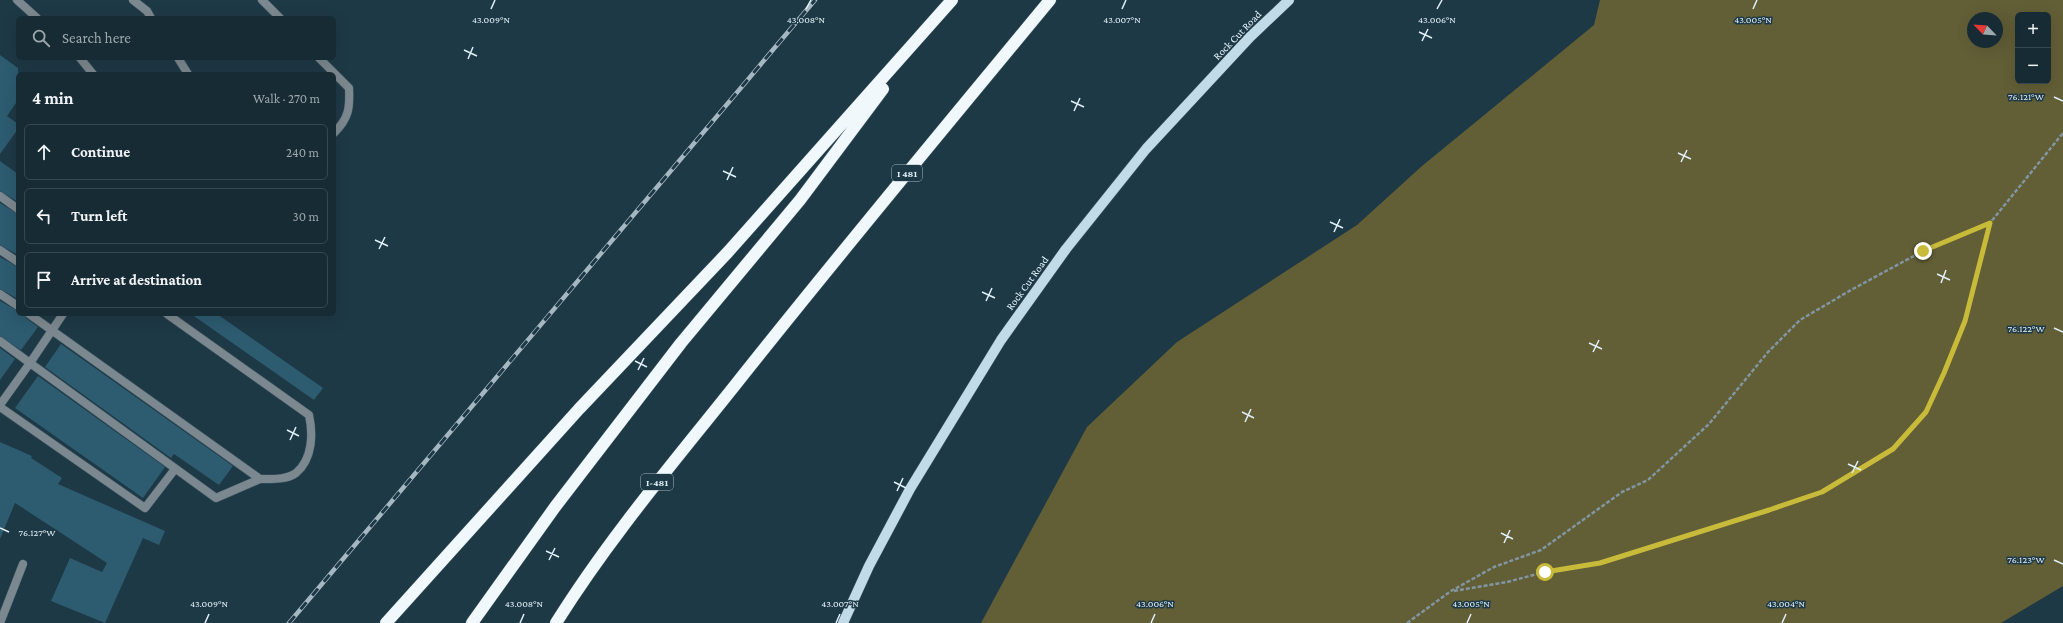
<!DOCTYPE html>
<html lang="en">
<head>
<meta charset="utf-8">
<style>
  body { margin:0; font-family:"Crimson Pro",serif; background:#233740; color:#f1f3f6 }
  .controls { position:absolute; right:12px; top:12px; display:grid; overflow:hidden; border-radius:6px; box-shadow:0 4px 16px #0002 }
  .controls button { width:36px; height:36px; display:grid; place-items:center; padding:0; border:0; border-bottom:1px solid #35474f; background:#162b34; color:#f1f3f6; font:20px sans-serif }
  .compass { position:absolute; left:1967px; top:12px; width:36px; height:36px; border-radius:50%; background:#162b34; box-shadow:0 4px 16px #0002; rotate:295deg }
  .stop { position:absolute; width:12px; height:12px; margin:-9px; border:3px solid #c9bb3a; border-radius:50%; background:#fff }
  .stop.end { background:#c9bb3a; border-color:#fff; box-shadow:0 1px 4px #0008 }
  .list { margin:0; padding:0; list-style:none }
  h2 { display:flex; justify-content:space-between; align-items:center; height:52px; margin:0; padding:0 16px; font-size:17px }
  h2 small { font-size:13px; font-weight:400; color:#9ea7ac }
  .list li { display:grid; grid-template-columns:26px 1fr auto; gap:12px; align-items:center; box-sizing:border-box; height:56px; margin:0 8px 8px; padding:0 8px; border:1px solid #35474f; border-radius:6px }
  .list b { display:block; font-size:15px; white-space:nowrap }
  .list em { font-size:13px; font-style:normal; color:#9ea7ac }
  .icon { flex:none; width:22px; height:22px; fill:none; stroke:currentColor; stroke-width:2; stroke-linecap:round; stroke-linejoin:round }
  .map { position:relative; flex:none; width:2063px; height:623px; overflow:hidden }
  .search { position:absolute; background:#162b34; box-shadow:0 4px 16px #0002; left:16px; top:16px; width:320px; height:44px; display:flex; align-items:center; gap:10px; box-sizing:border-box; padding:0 14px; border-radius:6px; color:#9ea7ac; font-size:15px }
  .panel { position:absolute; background:#162b34; box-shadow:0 4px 16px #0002; left:16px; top:72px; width:320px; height:244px; border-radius:6px }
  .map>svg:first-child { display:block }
</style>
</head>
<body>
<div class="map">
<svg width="2063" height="623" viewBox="0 0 2063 623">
  <rect width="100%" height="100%" fill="#1e3946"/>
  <!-- green -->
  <path fill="#625e36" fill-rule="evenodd" d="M1600 0H2063V586L2001 623H981L1087 427 1177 342 1357 225 1422 166 1594 25ZM2018 15H2048V81H2018ZM1973 18H1997V42H1973Z"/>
  <!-- building -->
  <path fill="#2d5b70" d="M0 55 18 68V100L7 116 18 124V129L0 154Z
    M0 161 18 174V202L0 191Z
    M0 203 18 214V255L0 245Z
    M0 257 18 267V299L0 289Z
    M0 301 18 311V314H24L26 318 38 327 21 350 0 336Z
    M191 314H217L323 388 314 400Z
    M61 344 233 466 219 485 174 454 171 458 45 367Z
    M0 348 15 359 0 380Z
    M38 376 165 467 143 498 15 408Z
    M0 442 32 456 31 458 62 478 58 484 165 531 159 545 143 538 105 623 51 601 70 558 102 572 107 563 15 503 0 539Z"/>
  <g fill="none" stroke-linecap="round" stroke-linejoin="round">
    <!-- lane casing -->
    <g stroke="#3d5662" stroke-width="9">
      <path id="lane" d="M17 0 37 18
        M133 0 147 11 151 18
        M262 0 280 18
        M80 58 93 74
        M178 58 188 74
        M319 58 349 88C350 108 349 118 334 133
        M0 196 18 209
        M0 250 18 262
        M0 294 18 306
        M29 314 260 479C271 479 287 480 296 473 313 459 313 433 309 415L167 314
        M0 341 30 363 63 314
        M0 405 30 363 216 498 260 479
        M0 407 145 508 175 469
        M0 623 23 564"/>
    </g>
    <!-- primary casing -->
    <g stroke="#3d5662" stroke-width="11">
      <path id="primary" d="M843 623 869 566 910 489 1001 340 1066 249 1146 149 1250 37 1289 0"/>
    </g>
    <!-- highway casing -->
    <g stroke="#3d5662" stroke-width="13">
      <path id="highway" d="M386 623 579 409 728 252 952 0
        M472 623 555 507 681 343 800 200 883 89
        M556 623C609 538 674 462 736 384 839 254 945 127 1050 0"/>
    </g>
    <!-- path -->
    <path stroke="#8196a1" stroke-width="2.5" stroke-dasharray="4 2" stroke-linecap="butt" d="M1454 591 1507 582 1545 572 1600 563 1769 511 1822 492 1893 449 1926 412 1944 373 1965 321 1990 223
      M1407 623 1451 591 1494 567 1541 550 1622 492 1648 480 1709 424 1768 352 1800 320 1851 290 1923 251 1990 223 2063 133"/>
    <!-- lane -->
    <use href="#lane" stroke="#7c888f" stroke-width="8"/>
    <!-- primary -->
    <use href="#primary" stroke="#c1dbe9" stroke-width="10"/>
    <!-- highway -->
    <use href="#highway" stroke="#f1f8fb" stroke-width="12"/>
    <!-- rail casing -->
    <g stroke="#a5b8c1" stroke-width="4.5">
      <path id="rail" d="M289 623 815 0"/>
    </g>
    <!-- rail -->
    <use href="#rail" stroke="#1e3946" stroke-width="3" stroke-dasharray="9" stroke-linecap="butt"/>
  </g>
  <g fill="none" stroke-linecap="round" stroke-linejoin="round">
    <!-- route -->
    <path stroke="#c9bb3a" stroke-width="5" d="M1545 572 1600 563 1769 510 1822 492 1893 449 1926 412 1944 373 1965 321 1990 223 1923 251"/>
  </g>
  <!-- ticks -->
  <path fill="none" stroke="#e0f0f8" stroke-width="1.5" d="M491 9 495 0M806 9 811 0M1122 9 1126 0M1437 9 1442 0M1753 9 1757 0M1419 32 1432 38M1422 41 1428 29M464 50 477 56M468 59 473 47M2054 97 2063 101M1071 101 1084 107M1074 111 1080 98M1678 153 1691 159M1681 162 1687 150M723 171 736 177M727 180 733 167M1330 222 1343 228M1334 232 1340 219M375 240 388 246M379 249 385 237M1937 274 1950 280M1941 283 1946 270M982 292 995 298M986 301 992 288M2054 328 2063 332M1589 343 1602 349M1593 352 1599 340M635 361 647 367M638 370 644 358M1242 412 1254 418M1245 422 1251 409M287 430 299 436M290 440 296 427M1848 464 1861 470M1852 473 1858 461M894 482 906 488M897 491 903 478M0 528 9 532M1501 533 1513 539M1504 543 1510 530M546 551 559 557M549 560 555 548M2054 560 2063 564M205 623 209 614M520 623 524 614M836 623 840 614M1151 623 1155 614M1467 623 1471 614M1782 623 1786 614"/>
  <g text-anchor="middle" stroke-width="3" stroke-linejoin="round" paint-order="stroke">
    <!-- shield labels -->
    <g fill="#1e3946" stroke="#a6b9c3" stroke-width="1">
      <rect x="892" y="165" width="30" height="16" rx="3"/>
      <rect x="641" y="474" width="32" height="16" rx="3"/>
    </g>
    <g font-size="10" font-weight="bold" fill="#e0f0f8">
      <text x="907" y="177">I 481</text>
      <text x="657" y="486">I-481</text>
    </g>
    <!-- street labels -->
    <g font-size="11" fill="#e0f0f8" stroke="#1e3946">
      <text transform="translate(1237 35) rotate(-46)" y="4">Rock Cut Road</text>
      <text transform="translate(1027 283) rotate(-54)" y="4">Rock Cut Road</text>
    </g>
  </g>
  <g font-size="10" text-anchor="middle" fill="#e0f0f8" stroke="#1e3946" stroke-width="3" stroke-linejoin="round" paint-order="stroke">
    <text x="491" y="23">43.009°N</text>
    <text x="806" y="23">43.008°N</text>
    <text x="1122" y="23">43.007°N</text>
    <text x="1437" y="23">43.006°N</text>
    <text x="1753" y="23">43.005°N</text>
    <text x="2026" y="100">76.121°W</text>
    <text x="2026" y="332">76.122°W</text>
    <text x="37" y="536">76.127°W</text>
    <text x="2026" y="563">76.123°W</text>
    <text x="209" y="607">43.009°N</text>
    <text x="524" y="607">43.008°N</text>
    <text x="840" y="607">43.007°N</text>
    <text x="1155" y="607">43.006°N</text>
    <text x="1471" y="607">43.005°N</text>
    <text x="1786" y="607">43.004°N</text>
  </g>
</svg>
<div class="controls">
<button>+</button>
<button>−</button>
</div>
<svg class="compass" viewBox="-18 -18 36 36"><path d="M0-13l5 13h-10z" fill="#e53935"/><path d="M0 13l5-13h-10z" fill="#9ea7ac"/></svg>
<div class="stop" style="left:1545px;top:572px"></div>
<div class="stop end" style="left:1923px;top:251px"></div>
<div class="search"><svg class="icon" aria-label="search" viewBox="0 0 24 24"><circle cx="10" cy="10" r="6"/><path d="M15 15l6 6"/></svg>Search here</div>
<section class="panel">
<h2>4 min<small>Walk · 270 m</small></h2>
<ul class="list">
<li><svg class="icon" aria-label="ahead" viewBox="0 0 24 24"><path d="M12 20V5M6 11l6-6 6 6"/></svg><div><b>Continue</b></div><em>240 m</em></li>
<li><svg class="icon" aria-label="left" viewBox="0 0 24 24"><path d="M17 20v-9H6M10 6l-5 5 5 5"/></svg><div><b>Turn left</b></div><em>30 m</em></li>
<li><svg class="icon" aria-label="arrive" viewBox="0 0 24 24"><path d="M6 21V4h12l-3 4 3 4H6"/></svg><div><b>Arrive at destination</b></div></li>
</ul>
</section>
</div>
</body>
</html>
